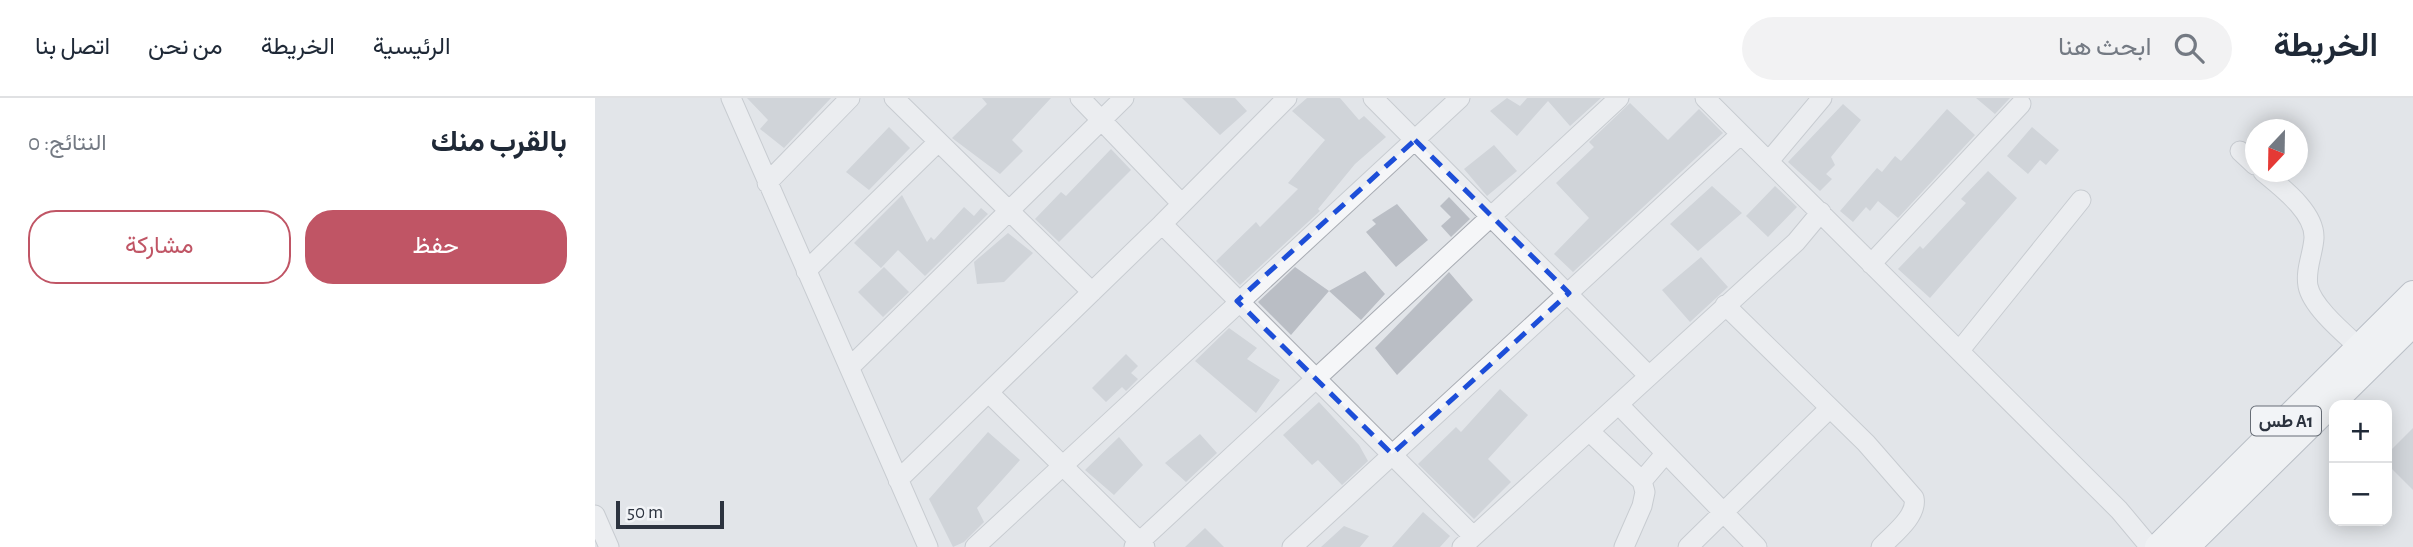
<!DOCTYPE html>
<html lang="ar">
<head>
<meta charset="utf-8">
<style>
  body { margin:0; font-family:"Alegreya Sans",Vazirmatn,sans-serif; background:#f2f2f3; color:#1f2937; direction:rtl }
  .controls { position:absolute; right:21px; bottom:21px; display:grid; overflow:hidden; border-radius:14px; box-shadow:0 4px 18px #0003 }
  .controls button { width:63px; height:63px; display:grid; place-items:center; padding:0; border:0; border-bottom:2px solid #e0e1e3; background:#fff; color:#1f2937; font:35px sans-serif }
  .compass { position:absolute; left:1650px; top:21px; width:63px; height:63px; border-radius:50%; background:#fff; box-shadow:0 4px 18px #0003; rotate:202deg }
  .scale { position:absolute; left:21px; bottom:18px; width:108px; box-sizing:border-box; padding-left:7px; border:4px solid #2c333f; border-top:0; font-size:19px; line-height:24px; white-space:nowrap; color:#2c333f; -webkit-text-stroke:5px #f2f4f7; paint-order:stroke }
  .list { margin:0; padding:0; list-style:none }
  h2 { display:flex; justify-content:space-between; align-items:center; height:91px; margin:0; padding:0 28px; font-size:30px }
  h2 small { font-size:23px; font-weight:400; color:#747a83 }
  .actions { display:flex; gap:14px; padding:21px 28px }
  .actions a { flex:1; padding:16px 0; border:2px solid #c05565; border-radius:28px; text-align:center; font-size:24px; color:#c05565 }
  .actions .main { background:#c05565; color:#fff }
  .icon { flex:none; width:38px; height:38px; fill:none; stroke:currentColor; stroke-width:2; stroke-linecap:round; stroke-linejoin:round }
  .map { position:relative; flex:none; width:1818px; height:449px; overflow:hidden; direction:ltr }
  header { display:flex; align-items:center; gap:42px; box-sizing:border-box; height:98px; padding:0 35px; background:#fff; border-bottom:2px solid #e0e1e3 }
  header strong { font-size:33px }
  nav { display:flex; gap:38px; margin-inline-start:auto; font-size:24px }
  .search { width:490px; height:63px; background:#f2f2f3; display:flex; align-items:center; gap:18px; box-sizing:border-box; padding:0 24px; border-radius:38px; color:#747a83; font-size:26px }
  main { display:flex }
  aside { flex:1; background:#fff }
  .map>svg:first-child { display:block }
</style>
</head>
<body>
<header>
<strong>الخريطة</strong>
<div class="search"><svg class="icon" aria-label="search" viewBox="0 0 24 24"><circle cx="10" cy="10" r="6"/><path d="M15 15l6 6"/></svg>ابحث هنا</div>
<nav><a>الرئيسية</a><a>الخريطة</a><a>من نحن</a><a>اتصل بنا</a></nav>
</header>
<main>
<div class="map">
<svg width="1818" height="449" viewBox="0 0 1818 449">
  <rect width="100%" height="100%" fill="#e2e5e9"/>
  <!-- building -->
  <path fill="#babec5" d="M152 0H236L189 50 165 31 173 22Z
    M387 0H456L417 42 428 53 405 76 357 40 392 6Z
    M587 0H640L652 13 625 37Z
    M712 0H745L764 22 769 18 791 39 760 66 723 111 725 113 645 187 621 163 661 124 665 129 703 91 693 85 730 42 697 13Z
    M912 0 925 8 932 0H1006L975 28 953 3 922 38 895 13Z
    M1381 0H1415L1400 16Z
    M1035 5 1073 42 1104 11 1128 35 978 174 959 156 994 120 961 85 999 49 994 44Z
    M1248 6 1266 22 1236 59 1240 67 1231 76 1237 81 1225 93 1193 64Z
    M1352 11 1380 37 1303 120 1283 103 1275 113 1271 109 1258 124 1245 113 1282 70 1287 74 1300 58 1306 63Z
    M294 29 315 50 274 92 251 74Z
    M1437 29 1464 52 1451 67 1445 62 1433 76 1412 58Z
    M899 47 922 73 892 98 869 71Z
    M516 51 536 72 464 144 440 121 466 94 471 98Z
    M1393 73 1422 100 1335 200 1303 171 1325 148 1328 151 1371 105 1366 101Z
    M1117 88 1147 115 1103 153 1075 126Z
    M1180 88 1202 109 1173 139 1151 118Z
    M307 97 332 144 336 139 339 142 369 109 379 118 386 110 393 116 330 178 303 152 286 170 259 145Z
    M854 99 875 121 856 139 846 128 856 119 845 108Z
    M802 106 833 142 801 169 771 134 781 126 777 122Z
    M413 135 438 155 409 184 382 186 379 164Z
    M1106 159 1133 189 1095 224 1067 192Z
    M289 169 314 194 288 219 263 194Z
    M700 169 734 193 696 237 663 204Z
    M770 173 790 196 766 222 734 193Z
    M854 174 878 202 802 277 780 250Z
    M634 230 662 250 652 261 685 282 661 315 600 263Z
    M531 256 543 268 536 275 543 281 531 293 527 289 511 304 497 290Z
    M905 291 933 317 893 361 916 384 879 421 823 366 861 329 866 334Z
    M724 304 764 347 773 363 747 387 723 362 717 367 688 337Z
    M1818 330V392L1792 366V356Z
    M393 334 425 362 382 410 389 424 369 444 358 449 334 401Z
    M605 336 622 355 591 384 570 365Z
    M524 339 548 367 519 397 490 372Z
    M828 414 855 438 845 449H797Z
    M749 428 774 438 765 449H726Z
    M610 430 629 449H590Z"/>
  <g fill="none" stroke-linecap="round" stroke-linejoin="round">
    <!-- minor casing -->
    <g stroke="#a8acb3" stroke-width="21">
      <path id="minor" d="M136 0 333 449
        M299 0 497 194
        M485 0 587 106
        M692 0 567 126 878 438
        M778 0 1053 277
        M1110 0 1146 36
        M1645 53 1660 67
        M1174 63 1227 0
        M1668 74C1686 89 1720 114 1719 140 1718 156 1710 172 1713 188 1717 209 1750 236 1765 250
        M172 85 255 0
        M1276 166 1426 6
        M211 173 343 44
        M1130 207 1271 345 1319 400C1323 418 1297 437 1286 449
        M1365 252 1486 102
        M255 269 529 0
        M394 295 550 449
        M1025 308 1162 449
        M995 334 1047 383 1050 394 1047 408 1029 449
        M303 382 567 126
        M1047 383 1070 356
        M0 417 14 449
        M380 449 865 0
        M539 449 1024 0
        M697 449 1146 36 1524 412 1555 449
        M867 449 1201 144 1226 114
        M1093 449 1235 310"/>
    </g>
    <!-- highway casing -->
    <g stroke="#8b929e" stroke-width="28">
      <path id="highway" d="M1563 449 1818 196
        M1591 449 1818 225"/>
    </g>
    <!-- minor -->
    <use href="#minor" stroke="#f5f6f8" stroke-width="19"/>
    <!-- highway -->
    <use href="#highway" stroke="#fff" stroke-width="26"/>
  </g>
  <!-- marked area -->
  <path d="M0 0H1818V449H0ZM820 42 974 195 797 356 642 203Z" fill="#e2e5e9" fill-opacity=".55" fill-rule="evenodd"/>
  <path fill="none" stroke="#1d4ed8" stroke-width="5" stroke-dasharray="14 9" stroke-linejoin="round" d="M820 42 974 195 797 356 642 203Z"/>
  <g text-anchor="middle" stroke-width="6" stroke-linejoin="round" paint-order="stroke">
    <!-- shield labels -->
    <rect fill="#f2f4f7" stroke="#676d76" stroke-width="2" x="1656" y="308.5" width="70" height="29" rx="5"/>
    <g font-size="18" font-weight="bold" fill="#2c333f">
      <text x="1691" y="329">طس A1</text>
    </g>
  </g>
</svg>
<div class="controls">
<button>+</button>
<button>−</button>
</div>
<svg class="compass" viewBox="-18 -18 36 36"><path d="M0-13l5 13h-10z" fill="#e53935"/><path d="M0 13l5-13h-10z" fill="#747a83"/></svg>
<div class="scale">50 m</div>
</div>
<aside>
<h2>بالقرب منك<small>النتائج: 0</small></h2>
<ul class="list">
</ul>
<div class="actions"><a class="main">حفظ</a><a>مشاركة</a></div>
</aside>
</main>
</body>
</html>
